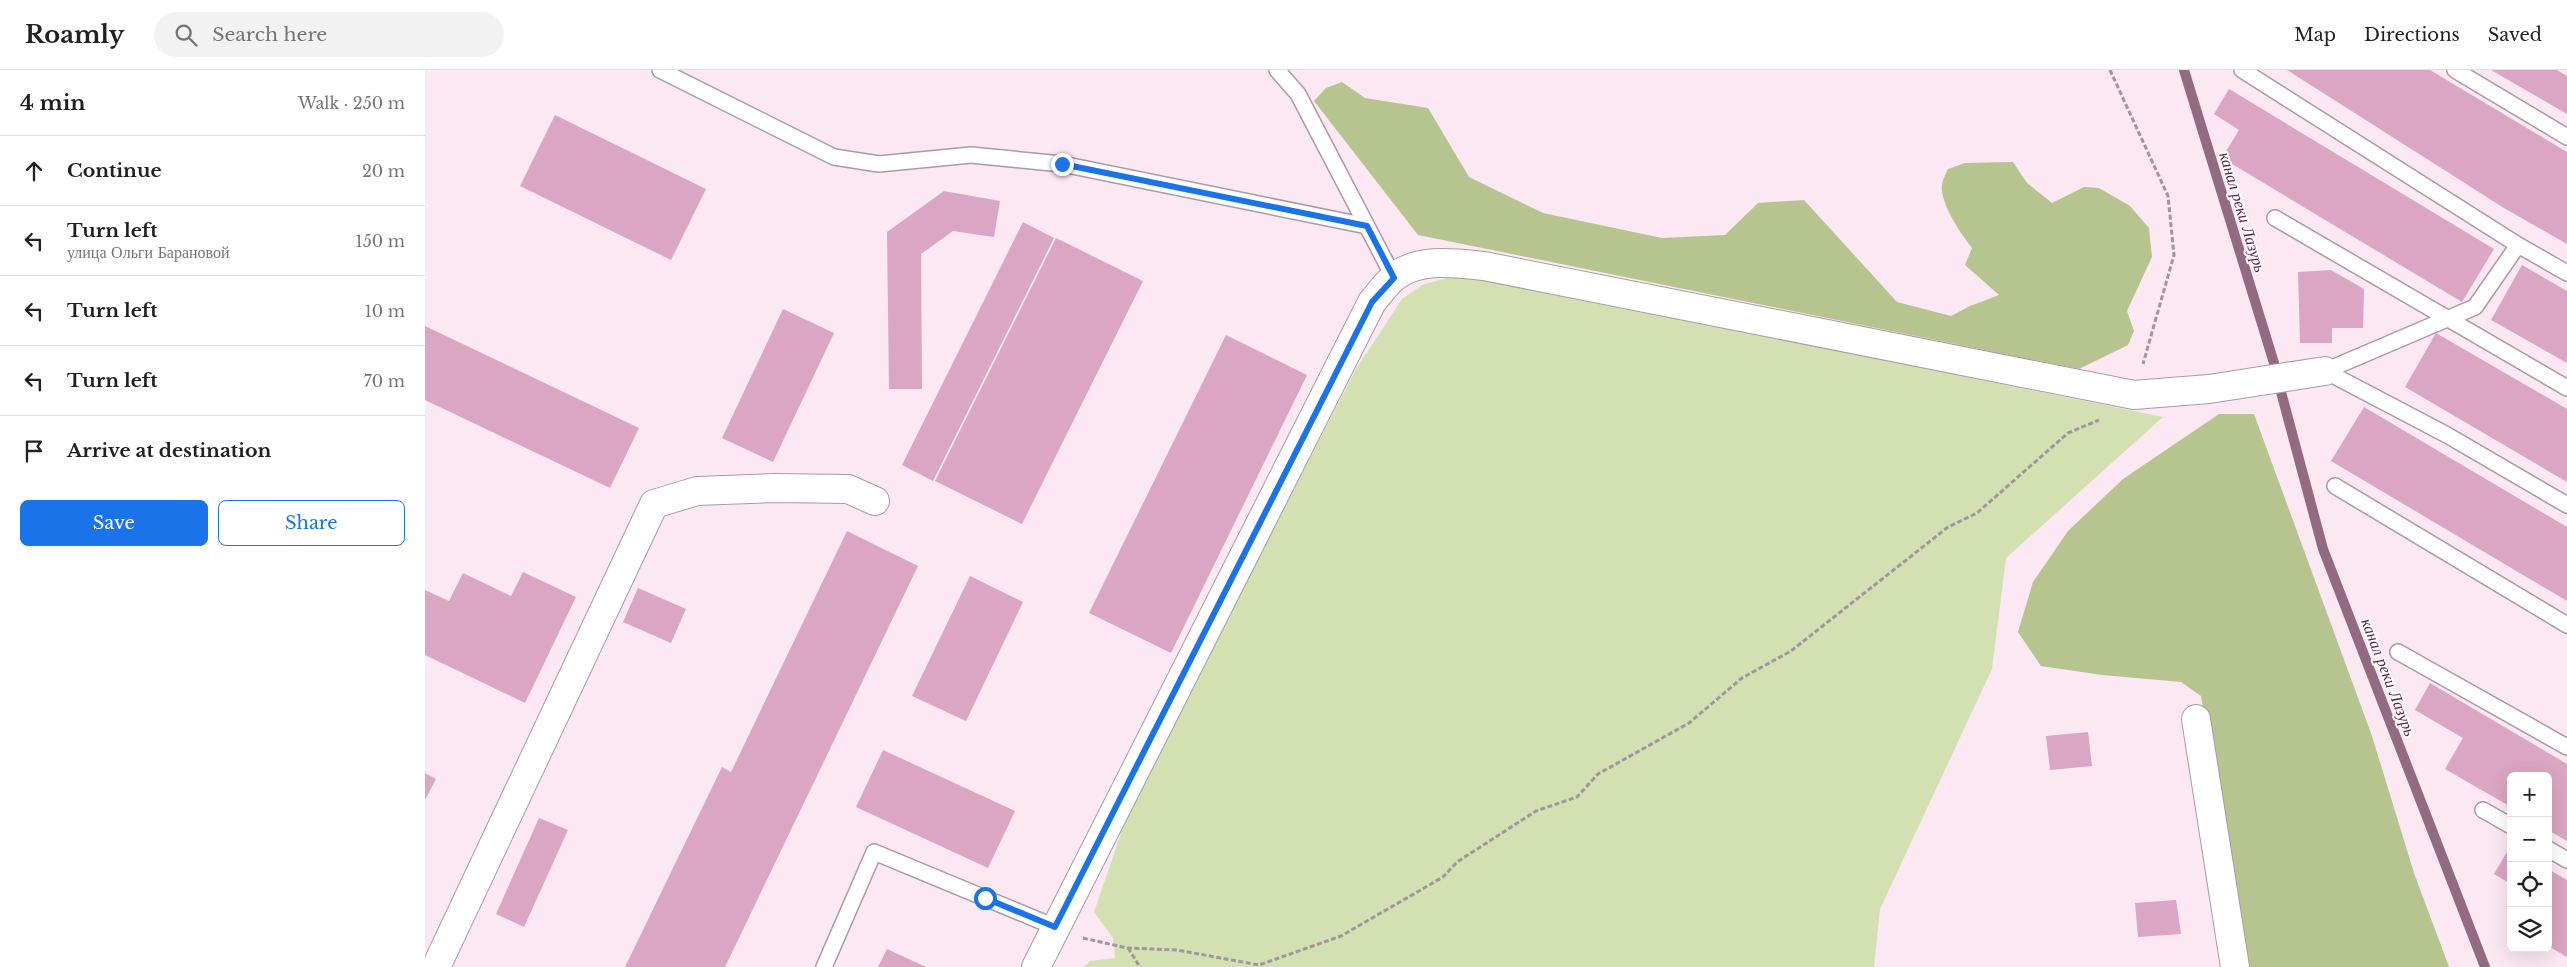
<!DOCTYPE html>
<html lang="en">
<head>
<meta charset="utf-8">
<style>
  body { margin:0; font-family:"Libre Baskerville",serif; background:#f2f2f2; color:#202124 }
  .controls { position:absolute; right:15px; bottom:15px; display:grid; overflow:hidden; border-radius:8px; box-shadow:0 5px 20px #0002 }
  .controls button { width:45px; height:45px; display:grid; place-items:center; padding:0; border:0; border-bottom:1px solid #e0e0e0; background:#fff; color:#202124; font:25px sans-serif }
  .stop { position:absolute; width:15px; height:15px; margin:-11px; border:4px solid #1a73e8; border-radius:50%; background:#fff }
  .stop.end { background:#1a73e8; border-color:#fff; box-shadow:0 1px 5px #0008 }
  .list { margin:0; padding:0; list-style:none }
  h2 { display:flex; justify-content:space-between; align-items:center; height:65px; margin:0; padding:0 20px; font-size:21px }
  h2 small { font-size:16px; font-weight:400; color:#757577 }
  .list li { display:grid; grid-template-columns:32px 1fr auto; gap:15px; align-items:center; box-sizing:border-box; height:70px; padding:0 20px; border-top:1px solid #e0e0e0 }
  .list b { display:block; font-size:19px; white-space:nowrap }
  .list p { margin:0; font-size:16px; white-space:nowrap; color:#757577 }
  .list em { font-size:16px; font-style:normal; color:#757577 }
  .actions { display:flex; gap:10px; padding:15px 20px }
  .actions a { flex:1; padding:11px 0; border:1px solid #1a73e8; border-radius:8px; text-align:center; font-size:18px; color:#1a73e8 }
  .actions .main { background:#1a73e8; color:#fff }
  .icon { flex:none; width:28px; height:28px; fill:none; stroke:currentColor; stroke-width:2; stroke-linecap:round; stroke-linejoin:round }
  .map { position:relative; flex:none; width:2142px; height:897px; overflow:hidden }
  header { display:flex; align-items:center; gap:30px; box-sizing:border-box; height:70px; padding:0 25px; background:#fff; border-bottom:1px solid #e0e0e0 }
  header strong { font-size:24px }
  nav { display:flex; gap:28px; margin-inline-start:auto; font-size:18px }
  .search { width:350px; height:45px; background:#f2f2f2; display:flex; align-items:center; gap:12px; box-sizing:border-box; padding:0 18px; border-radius:28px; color:#757577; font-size:19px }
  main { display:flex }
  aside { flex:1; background:#fff }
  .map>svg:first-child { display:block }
</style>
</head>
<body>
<header>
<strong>Roamly</strong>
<div class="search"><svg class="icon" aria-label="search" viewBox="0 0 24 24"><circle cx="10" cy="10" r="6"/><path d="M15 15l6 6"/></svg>Search here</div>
<nav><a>Map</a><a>Directions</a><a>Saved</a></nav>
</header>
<main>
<aside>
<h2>4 min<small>Walk · 250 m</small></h2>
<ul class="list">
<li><svg class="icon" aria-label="ahead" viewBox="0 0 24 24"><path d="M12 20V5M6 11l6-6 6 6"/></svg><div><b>Continue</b></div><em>20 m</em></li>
<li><svg class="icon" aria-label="left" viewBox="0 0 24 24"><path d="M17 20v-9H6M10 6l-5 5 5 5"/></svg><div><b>Turn left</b><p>улица Ольги Барановой</p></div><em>150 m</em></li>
<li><svg class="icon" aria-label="left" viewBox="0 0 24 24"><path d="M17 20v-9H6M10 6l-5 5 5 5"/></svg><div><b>Turn left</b></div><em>10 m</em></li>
<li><svg class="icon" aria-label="left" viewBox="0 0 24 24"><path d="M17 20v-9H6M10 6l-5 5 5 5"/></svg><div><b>Turn left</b></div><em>70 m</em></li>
<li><svg class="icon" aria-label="arrive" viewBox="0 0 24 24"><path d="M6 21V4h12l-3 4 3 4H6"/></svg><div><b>Arrive at destination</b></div></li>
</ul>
<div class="actions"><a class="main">Save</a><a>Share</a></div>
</aside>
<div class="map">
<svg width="2142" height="897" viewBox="0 0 2142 897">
  <rect width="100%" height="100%" fill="#fbe8f2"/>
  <!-- green -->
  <path fill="#d3e0b2" d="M1037 204 1738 347 1581 488 1567 599 1455 839 1449 897H659L665 891 690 888 688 868 669 842 705 737 931 299 977 229 997 215Z"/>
  <!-- forest -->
  <path fill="#b6c48f" d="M917 12 940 28 1003 38 1044 107 1118 143 1237 168 1300 165 1333 133 1379 130 1472 232 1526 246 1545 236 1574 225 1540 195 1547 178C1536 164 1514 132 1517 114 1518 109 1521 103 1523 99L1540 93 1588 92 1602 113 1627 133 1659 117 1674 118 1705 136 1724 158 1727 187 1702 241 1709 261 1703 275 1654 299 993 165 889 31 901 18Z
    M1794 344H1829L1947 666 1989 803 2024 897H1823L1776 626 1756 612 1677 605 1616 596 1593 562 1608 512 1643 461 1698 409Z"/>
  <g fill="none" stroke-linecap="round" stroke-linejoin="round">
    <!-- stream -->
    <path stroke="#926b81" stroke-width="10" d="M1759 0 1849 293
      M1856 322 1898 479 2060 897"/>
  </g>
  <!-- building -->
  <path fill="#dba6c3" d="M1862 0H2005L2142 82V174L2079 138Z
    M2066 0H2132L2142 6V44Z
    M1804 19 2069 179 2037 232 1797 88 1814 60 1789 44Z
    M130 45 281 119 246 190 95 116Z
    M519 121 575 131 569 167 528 161 496 184 497 319H464L462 162Z
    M598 152 629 168 508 411 477 395Z
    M631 168 718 211 597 454 510 411Z
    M2097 195 2142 221V293L2066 250Z
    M1906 200 1939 219 1938 258H1907V273H1875L1873 202Z
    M358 239 409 263 348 392 297 368Z
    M0 256 214 358 185 418 0 330Z
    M2011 263 2142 339V412L1980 317Z
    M801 265 882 305 746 583 664 543Z
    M1939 337 2142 457V531L1906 391Z
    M422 461 493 496 300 897H200L297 697 306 702Z
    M98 502 151 527 100 633 0 585V520L24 531 38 503 86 526Z
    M545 506 598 532 541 651 487 626Z
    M213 518 261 539 246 573 198 552Z
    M2005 613 2142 694V771L2123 760V706H2086V737L2020 699 2038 668 1990 640Z
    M1663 662 1667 696 1625 700 1621 666Z
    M458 680 590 741 563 798 431 737Z
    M0 703 11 709 0 730Z
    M114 748 143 760 99 857 71 844Z
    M2086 775V814L2069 804Z
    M2123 799 2142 810V887L2123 876Z
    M1751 830 1756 864 1713 867 1710 833Z
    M462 879 501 897H453Z"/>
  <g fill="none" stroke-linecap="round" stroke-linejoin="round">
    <!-- lane casing -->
    <g stroke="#ab9aa3" stroke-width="18">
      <path id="lane" d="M235 0 409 87 454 94 546 85 637 94 942 156
        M852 0 873 24 969 208
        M1817 0 2093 175 2142 203
        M2030 0 2142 67
        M1850 148 2142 318
        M1900 301 2022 365 2142 435
        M1900 301 2050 237 2093 175
        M1910 416 2142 555
        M1973 582 2142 677
        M2058 740 2086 756
        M2123 779 2142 790
        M399 897 449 782 630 857"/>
    </g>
    <!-- street casing -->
    <g stroke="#ab9aa3" stroke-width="30">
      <path id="street" d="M1771 649 1810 897
        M11 897 229 434 272 421 349 418 423 419 450 431
        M611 897 947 232C954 224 960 215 968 208 993 187 1030 193 1059 196L1709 325 1784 319 1900 301"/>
    </g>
    <!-- path -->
    <path stroke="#a3959c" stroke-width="3" stroke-dasharray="5 2.5" stroke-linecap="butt" d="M1685 0 1743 126 1749 185 1718 294
      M658 868 702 878 752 880 834 895 916 866 1018 807 1032 792 1111 741 1152 727 1173 704 1264 653 1317 608 1366 581 1523 457 1552 443 1643 363 1674 350
      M703 878 715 897"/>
    <!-- lane -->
    <use href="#lane" stroke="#fff" stroke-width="15"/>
    <!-- street -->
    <use href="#street" stroke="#fff" stroke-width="28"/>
  </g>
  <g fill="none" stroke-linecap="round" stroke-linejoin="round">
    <!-- route -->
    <path stroke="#1a73e8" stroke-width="6" d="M560 828 630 857 947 232 969 208 942 156 637 94"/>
  </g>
  <g text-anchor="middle" stroke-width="4" stroke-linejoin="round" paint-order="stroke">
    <!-- water labels -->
    <g font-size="16" font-style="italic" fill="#5e2048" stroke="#fff">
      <text transform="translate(1818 142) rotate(73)" y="6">канал реки Лазурь</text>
      <text transform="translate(1964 607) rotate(69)" y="6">канал реки Лазурь</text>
    </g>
  </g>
</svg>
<div class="controls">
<button>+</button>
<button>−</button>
<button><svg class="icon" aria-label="locate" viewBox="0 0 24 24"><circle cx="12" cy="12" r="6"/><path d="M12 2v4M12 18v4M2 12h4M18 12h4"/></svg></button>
<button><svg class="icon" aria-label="layers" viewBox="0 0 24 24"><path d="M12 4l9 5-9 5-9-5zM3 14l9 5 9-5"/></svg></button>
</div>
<div class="stop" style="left:560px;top:828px"></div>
<div class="stop end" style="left:637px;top:94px"></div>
</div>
</main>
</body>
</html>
